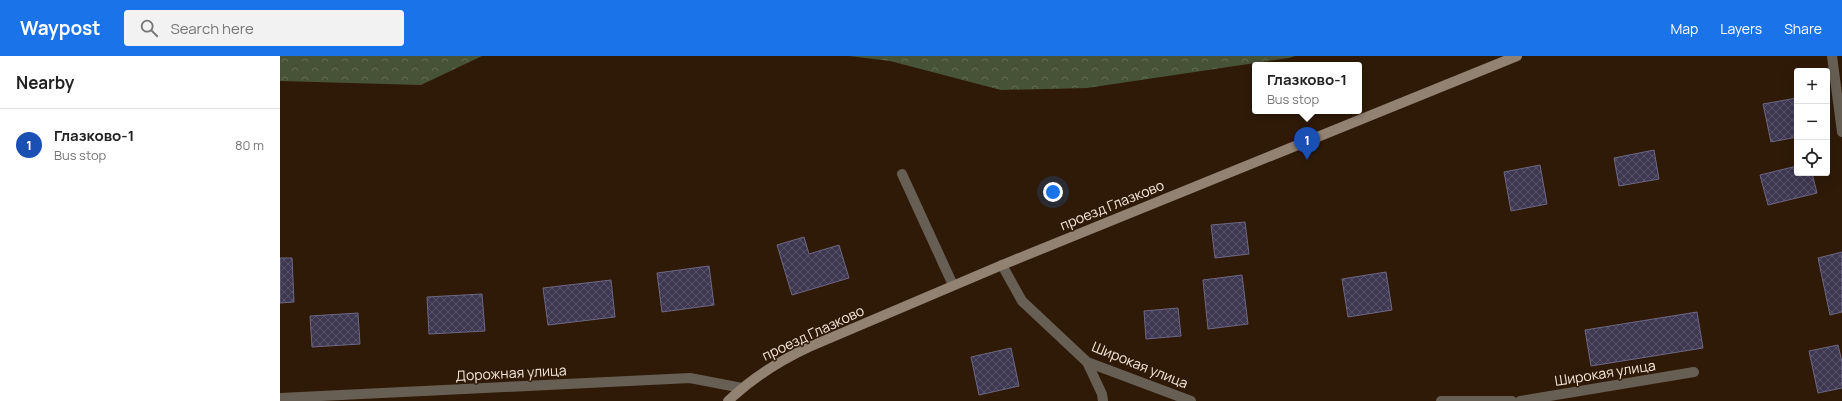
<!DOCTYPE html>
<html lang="en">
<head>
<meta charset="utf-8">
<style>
  body { margin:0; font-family:Manrope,sans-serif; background:#f2f2f2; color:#222 }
  .controls { position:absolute; right:12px; top:12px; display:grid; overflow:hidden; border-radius:4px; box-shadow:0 4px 16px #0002 }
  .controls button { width:36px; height:36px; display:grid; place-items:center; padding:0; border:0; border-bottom:1px solid #e0e0e0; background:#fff; color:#222; font:20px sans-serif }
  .you { position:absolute; left:773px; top:136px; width:14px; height:14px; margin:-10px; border:3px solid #fff; border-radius:50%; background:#1a73e8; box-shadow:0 0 0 6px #1a73e833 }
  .badge { display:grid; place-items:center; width:26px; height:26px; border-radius:50%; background:#1a73e8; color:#fff; font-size:13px; font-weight:700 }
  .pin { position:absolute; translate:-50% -33px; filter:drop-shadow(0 1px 2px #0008) }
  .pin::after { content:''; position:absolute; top:21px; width:14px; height:12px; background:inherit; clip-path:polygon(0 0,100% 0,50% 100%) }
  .popup { position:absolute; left:972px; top:6px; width:110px; height:52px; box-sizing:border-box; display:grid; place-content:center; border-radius:4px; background:#fff; filter:drop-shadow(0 1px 3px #0005); font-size:13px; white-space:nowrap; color:#767676 }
  .popup b { font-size:15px; color:#222 }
  .popup::after { content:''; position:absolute; left:50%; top:100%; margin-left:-8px; border:8px solid transparent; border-top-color:#fff }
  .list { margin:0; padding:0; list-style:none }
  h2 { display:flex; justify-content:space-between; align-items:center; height:52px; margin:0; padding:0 16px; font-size:17px }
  h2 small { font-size:13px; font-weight:400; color:#767676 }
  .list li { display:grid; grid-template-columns:26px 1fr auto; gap:12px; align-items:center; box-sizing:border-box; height:72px; padding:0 16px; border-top:1px solid #e0e0e0 }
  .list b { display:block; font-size:15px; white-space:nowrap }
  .list p { margin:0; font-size:13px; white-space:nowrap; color:#767676 }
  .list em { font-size:13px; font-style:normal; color:#767676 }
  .icon { flex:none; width:22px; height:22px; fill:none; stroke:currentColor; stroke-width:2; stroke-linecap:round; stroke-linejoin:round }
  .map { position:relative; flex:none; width:1562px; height:345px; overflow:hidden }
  header { display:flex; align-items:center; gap:24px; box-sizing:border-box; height:56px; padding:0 20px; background:#1a73e8; color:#fff }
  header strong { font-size:19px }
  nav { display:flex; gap:22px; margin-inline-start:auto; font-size:14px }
  .search { width:280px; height:36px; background:#f2f2f2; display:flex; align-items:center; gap:10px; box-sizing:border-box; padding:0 14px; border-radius:4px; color:#767676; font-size:15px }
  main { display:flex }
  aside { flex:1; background:#fff }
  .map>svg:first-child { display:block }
</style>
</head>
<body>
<header>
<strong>Waypost</strong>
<div class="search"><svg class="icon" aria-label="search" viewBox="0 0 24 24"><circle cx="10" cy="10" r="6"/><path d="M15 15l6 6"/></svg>Search here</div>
<nav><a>Map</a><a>Layers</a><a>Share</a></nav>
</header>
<main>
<aside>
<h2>Nearby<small></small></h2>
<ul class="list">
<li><span class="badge" style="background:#1a4fb4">1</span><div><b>Глазково-1</b><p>Bus stop</p></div><em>80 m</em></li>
</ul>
</aside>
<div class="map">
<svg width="1562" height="345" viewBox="0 0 1562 345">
  <defs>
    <pattern id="forest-crowns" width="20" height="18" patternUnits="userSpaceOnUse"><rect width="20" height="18" fill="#475337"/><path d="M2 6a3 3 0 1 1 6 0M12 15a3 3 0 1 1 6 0" fill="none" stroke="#626c53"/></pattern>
    <pattern id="building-cross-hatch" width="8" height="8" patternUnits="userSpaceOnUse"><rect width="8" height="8" fill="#3d3751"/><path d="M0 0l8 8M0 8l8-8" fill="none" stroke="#5a5469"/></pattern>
  </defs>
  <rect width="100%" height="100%" fill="#2f1a07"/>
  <!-- forest -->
  <path fill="url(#forest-crowns)" d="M0 0H202L141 29 0 25Z
    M569 0H1015L1009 2 807 32 721 34 610 5Z"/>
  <!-- building -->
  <path fill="url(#building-cross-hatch)" stroke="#6d6784" d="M1517 42V81L1491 86 1483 48Z
    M1374 94 1379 123 1339 130 1334 102Z
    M1260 109 1267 148 1231 155 1224 116Z
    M1517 110V117H1532L1537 137 1488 149 1480 119Z
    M965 166 969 198 935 202 931 169Z
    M524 181 529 198 559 189 569 222 512 239 497 189Z
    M1562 196V256L1550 259 1538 202Z
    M0 202H12L14 246 0 247Z
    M429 210 434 249 382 256 377 217Z
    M1106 216 1112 254 1068 261 1062 223Z
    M962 219 968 268 928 273 923 224Z
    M331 224 335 261 268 269 263 232Z
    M202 238 205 275 149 278 147 241Z
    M898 252 901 280 866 283 864 255Z
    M1417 256 1423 292 1311 310 1305 274Z
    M78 257 80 288 32 291 30 260Z
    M1558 289 1562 306V332L1538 337 1529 295Z
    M731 292 739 330 699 339 691 301Z"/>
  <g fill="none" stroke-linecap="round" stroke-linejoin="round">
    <!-- service -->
    <path stroke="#685f54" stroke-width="10" d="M622 118 673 229
      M807 306 822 338 823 345"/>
    <!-- minor -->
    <path stroke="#685f54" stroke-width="10" d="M1552 0 1562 76
      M722 209 742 245 807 306 911 345
      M0 342 410 322 462 332
      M1161 345H1232
      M1240 345 1414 316"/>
    <!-- secondary -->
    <path stroke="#918271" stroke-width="10" d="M448 345C472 322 499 305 529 291L722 209 1237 0"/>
  </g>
  <g text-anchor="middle" stroke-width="3" stroke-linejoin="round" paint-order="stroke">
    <!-- street labels -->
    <g font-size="14" fill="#f6e7db" stroke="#2f1a07">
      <text transform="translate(832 149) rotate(-22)" y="5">проезд Глазково</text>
      <text transform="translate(533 277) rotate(-25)" y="5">проезд Глазково</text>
      <text transform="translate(860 309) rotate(22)" y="5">Широкая улица</text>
      <text transform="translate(231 317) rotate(-3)" y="5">Дорожная улица</text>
      <text transform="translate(1325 317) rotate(-9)" y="5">Широкая улица</text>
    </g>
  </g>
</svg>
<div class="controls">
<button>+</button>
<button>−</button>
<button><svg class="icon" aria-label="locate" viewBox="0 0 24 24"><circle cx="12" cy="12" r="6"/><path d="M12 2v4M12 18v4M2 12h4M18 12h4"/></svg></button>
</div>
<div class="you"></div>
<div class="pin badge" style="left:1027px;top:104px;background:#1a4fb4">1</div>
<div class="popup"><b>Глазково-1</b>Bus stop</div>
</div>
</main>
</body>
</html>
